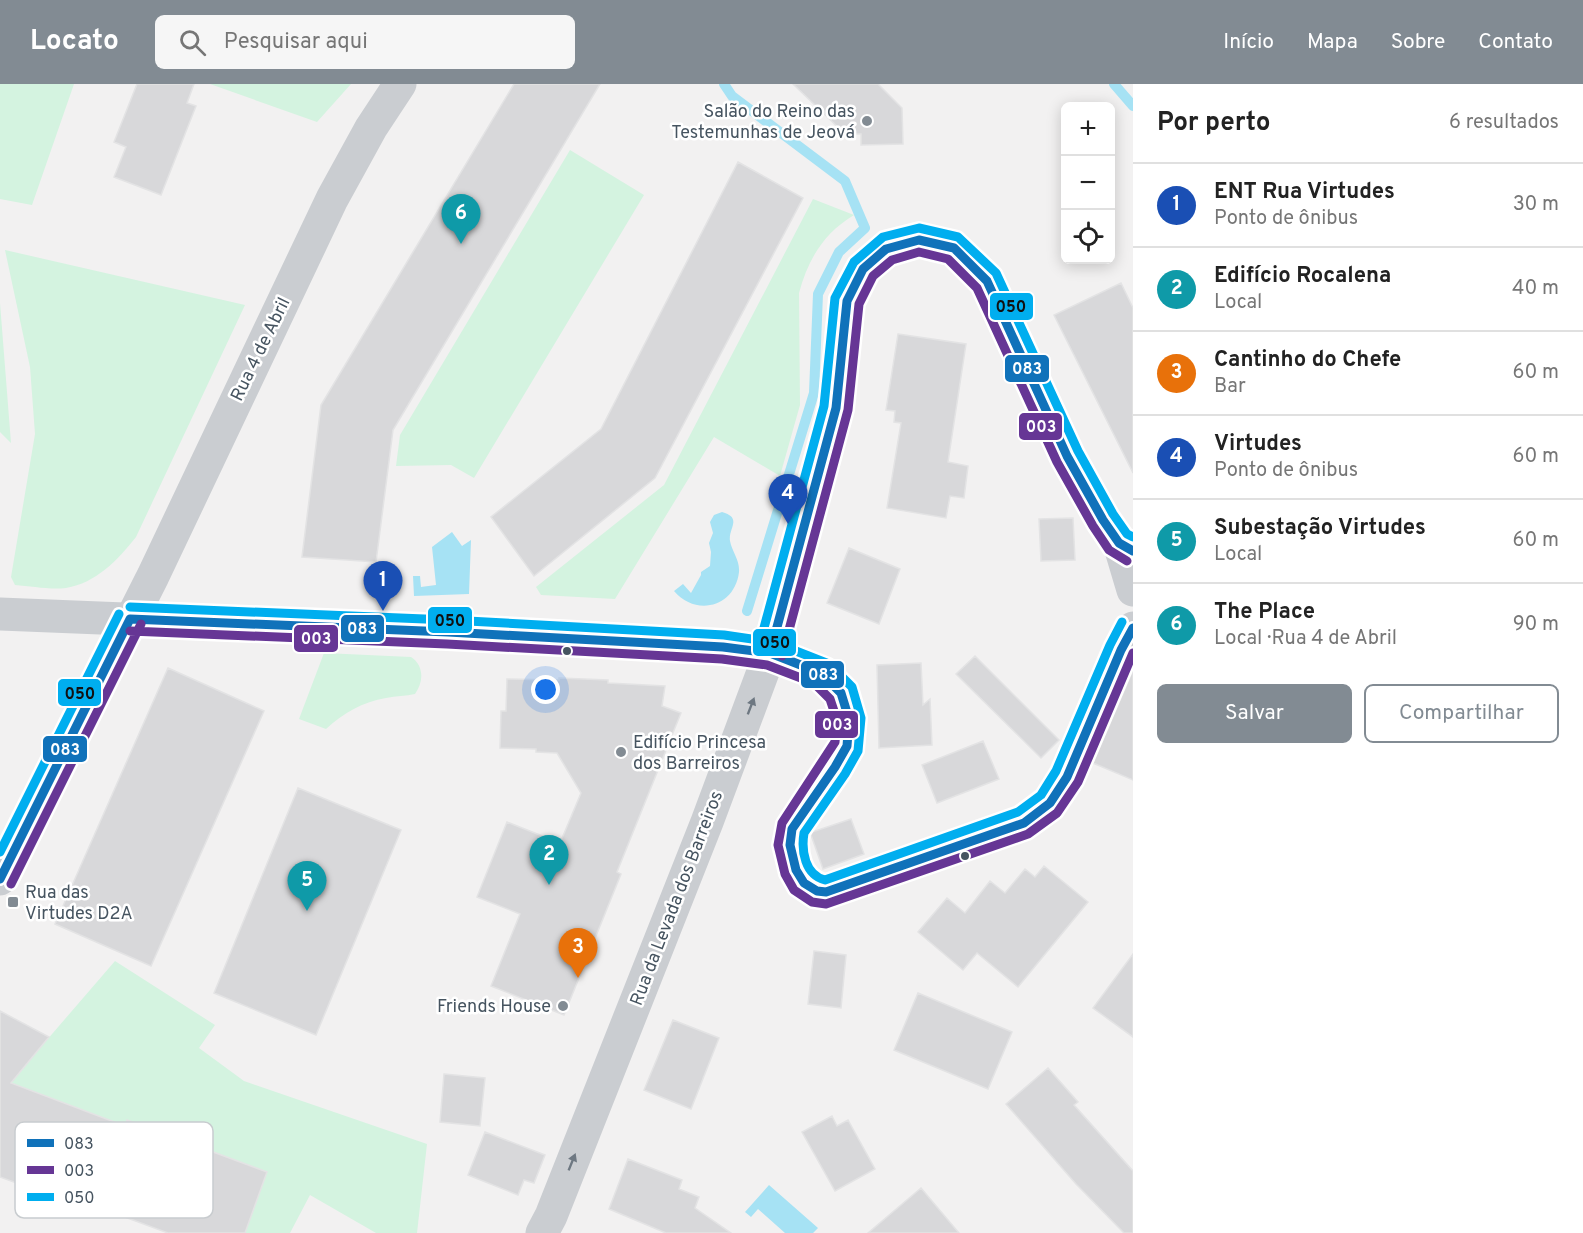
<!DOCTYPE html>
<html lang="pt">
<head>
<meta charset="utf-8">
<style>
  body { margin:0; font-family:Overpass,sans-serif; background:#f6f6f6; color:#222 }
  .controls { position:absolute; right:18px; top:18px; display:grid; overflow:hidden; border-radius:9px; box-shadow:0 3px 15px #0003 }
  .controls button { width:54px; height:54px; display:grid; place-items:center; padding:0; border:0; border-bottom:2px solid #e0e0e0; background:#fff; color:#222; font:30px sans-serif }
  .you { position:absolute; left:546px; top:606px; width:21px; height:21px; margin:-15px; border:4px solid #fff; border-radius:50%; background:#1a73e8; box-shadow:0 0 0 9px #1a73e833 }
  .badge { display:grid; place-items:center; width:39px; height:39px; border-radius:50%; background:#828b93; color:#fff; font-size:20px; font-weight:700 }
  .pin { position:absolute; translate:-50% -50px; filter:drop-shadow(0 2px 3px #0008) }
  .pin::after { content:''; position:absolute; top:32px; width:21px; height:18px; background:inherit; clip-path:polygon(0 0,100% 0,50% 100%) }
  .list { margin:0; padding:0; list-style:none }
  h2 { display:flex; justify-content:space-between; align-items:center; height:78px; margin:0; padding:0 24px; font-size:26px }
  h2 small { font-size:20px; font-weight:400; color:#767676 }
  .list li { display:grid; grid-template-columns:39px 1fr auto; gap:18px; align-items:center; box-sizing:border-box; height:84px; padding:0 24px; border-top:2px solid #e0e0e0 }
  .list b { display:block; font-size:22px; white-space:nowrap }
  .list p { margin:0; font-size:20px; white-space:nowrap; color:#767676 }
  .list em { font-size:20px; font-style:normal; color:#767676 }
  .actions { display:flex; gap:12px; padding:18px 24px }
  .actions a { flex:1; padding:14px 0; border:2px solid #828b93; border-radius:9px; text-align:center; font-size:21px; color:#828b93 }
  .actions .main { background:#828b93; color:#fff }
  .icon { flex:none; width:33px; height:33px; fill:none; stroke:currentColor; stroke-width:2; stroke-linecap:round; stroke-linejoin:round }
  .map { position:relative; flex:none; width:1133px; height:1149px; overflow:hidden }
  header { display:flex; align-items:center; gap:36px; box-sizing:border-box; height:84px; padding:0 30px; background:#828b93; color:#fff }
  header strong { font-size:28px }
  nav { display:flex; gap:33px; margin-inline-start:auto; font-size:21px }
  .search { width:420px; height:54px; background:#f6f6f6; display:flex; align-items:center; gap:15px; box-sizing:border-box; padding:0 21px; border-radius:9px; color:#767676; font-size:22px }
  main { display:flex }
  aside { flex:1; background:#fff }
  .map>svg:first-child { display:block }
</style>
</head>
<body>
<header>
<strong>Locato</strong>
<div class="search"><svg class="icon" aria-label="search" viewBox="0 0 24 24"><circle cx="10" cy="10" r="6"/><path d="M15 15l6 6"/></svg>Pesquisar aqui</div>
<nav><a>Início</a><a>Mapa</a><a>Sobre</a><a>Contato</a></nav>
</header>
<main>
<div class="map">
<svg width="1133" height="1149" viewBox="0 0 1133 1149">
  <rect width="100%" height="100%" fill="#f2f1f1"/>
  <!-- green -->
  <path fill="#d4f3e0" d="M0 0H74L32 121 0 115Z
    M210 0H351L317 38Z
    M570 66 644 111 474 394 451 381 396 382 400 351Z
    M813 115 854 131C824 149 808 175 799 209L800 321 780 392 714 353 615 515 541 511 536 503 664 401Z
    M5 166 245 221 136 453C118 476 96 499 66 504 50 506 31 502 15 501L11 493 35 350 30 283Z
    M0 219 11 359 0 348Z
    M324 569 411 573C424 581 424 598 415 610 406 612 396 612 386 614 363 618 343 629 326 645L299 635Z
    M115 877 215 941 199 964 244 997 427 1060 417 1149H376L310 1111 290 1149H245L267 1088 127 1037 125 1042 0 995V976L21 986Z"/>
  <!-- water -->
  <path fill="#a6e2f4" d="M722 428C743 434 728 444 730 457 732 468 740 476 739 488 735 523 696 533 674 507L683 500 691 509 701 491V488L710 482 711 468 709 459 713 449 710 438 714 431Z
    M452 448 462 462 471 456 469 510 414 512 413 492H420L421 503 436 501 432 463Z
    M769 1101 818 1144 813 1149H785L758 1125 751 1133 745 1128Z"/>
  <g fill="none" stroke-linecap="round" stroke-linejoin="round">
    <!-- stream -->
    <path stroke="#a6e2f4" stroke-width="10" d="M724 0 732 12 845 97 865 144 839 168 818 210 814 309 747 527
      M1114 0 1133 22"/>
  </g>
  <!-- building -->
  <path fill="#d8d8da" stroke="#e3e3e4" stroke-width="1.5" d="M137 0H194L187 19 196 22 161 111 114 93 126 63 114 58Z
    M514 0H600L393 346 376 478 302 473 321 321Z
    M793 0H878L902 24 903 60 861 61V50H845Z
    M738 78 803 114 655 394 534 492 491 433 601 345Z
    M1121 199 1133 224V389L1054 231Z
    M898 250 966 260 948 378 968 382 964 414 950 412 946 434 887 424 901 339 894 338 895 327 886 326Z
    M1073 434 1075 476 1041 477 1039 435Z
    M849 464 900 485 879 540 827 519Z
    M975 572 1059 656 1041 674 956 590Z
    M921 579 923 621 930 615 932 661 879 664 877 581Z
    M168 584 264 627 151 882 55 840Z
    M1133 586V696L1093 679Z
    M559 594 608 596V599L665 602 662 622 681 629 617 788 621 790 564 931 491 902 520 830 477 813 507 738 560 759 581 709 557 669 536 668V665L500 664 501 627H506L507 595 559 596Z
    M983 657 999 695 937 719 922 681Z
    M298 704 401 746 316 951 214 909Z
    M851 735 864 770 823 785 811 751 812 748Z
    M1044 782 1088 818 1018 903 977 869 963 886 918 848 947 814 965 829 990 797 1005 809 1025 785 1035 793Z
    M814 867 846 871 841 924 808 920Z
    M1133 870V953L1093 924Z
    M918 909 1012 948 988 1005 894 966Z
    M0 927 49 953 11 999 125 1042 127 1036 267 1088 245 1149H168L95 1122 93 1127 0 1093Z
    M673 936 719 954 691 1025 644 1006Z
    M1048 984 1078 1018 1074 1021 1133 1087V1149H1124L1076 1100 1006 1020Z
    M444 990 485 994 480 1042 440 1038Z
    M832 1032 837 1042 848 1036 875 1085 835 1107 802 1048Z
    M485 1048 545 1071 534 1099 524 1096 518 1111 468 1091Z
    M628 1075 682 1096 679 1105 699 1113 695 1124 731 1149H666L609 1125Z
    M921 1104 959 1149H868Z"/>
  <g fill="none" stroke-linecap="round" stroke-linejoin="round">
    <!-- minor -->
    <path stroke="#cacdd1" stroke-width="33" d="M1119 459 1133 506
      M0 530 448 548 723 563 770 569 821 589 841 609 849 635 847 662 835 683 792 745 790 761 796 786 808 803 817 807 826 808 1024 739 1050 719 1067 693 1121 566 1133 544
      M0 795 153 492 332 115 371 44 400 0
      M542 1149 551 1132 707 738 770 569 836 324 847 217 863 185 886 165 919 156 954 164 987 197 1067 372 1103 436 1119 459 1133 467"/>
    <!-- bus-1 casing -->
    <g stroke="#fff" stroke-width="14">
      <path id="bus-1" d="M130 535 448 548 723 563 770 569 821 589 841 609 849 635 847 662 835 683 792 745 790 761 796 786 804 799 817 807 826 808 1024 739 1050 719 1067 693 1121 566 1133 544
        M770 569 836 324 847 217 863 185 886 165 919 156 954 164 987 197 1067 372 1103 436 1119 459 1133 467
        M0 795 130 535"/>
    </g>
    <!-- bus-2 casing -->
    <g stroke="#fff" stroke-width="14">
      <path id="bus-2" d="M130 547 447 560 722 575 767 581 814 599 830 615 837 636 835 658 782 739 778 761 785 790 794 806 812 818 826 820 1028 750 1057 729 1078 698 1133 569
        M782 572 848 326 859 220 873 192 892 176 919 168 948 175 977 204 1057 378 1093 442 1109 466 1127 477
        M11 800 141 540"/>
    </g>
    <!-- bus-3 casing -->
    <g stroke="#fff" stroke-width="14">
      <path id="bus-3" d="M130 523 449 536 724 551 773 558 829 580 852 603 861 634 858 667 845 690 804 749C801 767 805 791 825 796L1018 728 1041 711 1056 687 1110 561 1122 538
        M758 566 824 322 835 214 854 178 883 153 919 144 958 153 996 189 1078 367 1113 430 1127 450 1133 453
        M0 768 119 530"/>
    </g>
    <!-- bus-1 -->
    <use href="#bus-1" stroke="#1072ba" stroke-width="9"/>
    <!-- bus-2 -->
    <use href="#bus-2" stroke="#663695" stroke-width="9"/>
    <!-- bus-3 -->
    <use href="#bus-3" stroke="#00aeef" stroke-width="9"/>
  </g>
  <!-- one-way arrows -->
  <defs><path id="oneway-solid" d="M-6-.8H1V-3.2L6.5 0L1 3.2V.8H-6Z" transform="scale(1.5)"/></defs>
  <g fill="#6e7882">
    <use href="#oneway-solid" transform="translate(751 622) rotate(-69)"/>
    <use href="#oneway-solid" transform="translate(572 1078) rotate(-68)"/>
  </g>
  <!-- markers -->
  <g fill="#828b93" stroke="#fff" stroke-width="2">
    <circle cx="867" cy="37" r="6"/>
    <circle cx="621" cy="668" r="6"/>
    <rect x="7" y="812" width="12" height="12" rx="3"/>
    <circle cx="563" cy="922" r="6"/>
  </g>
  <g fill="#465460" stroke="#fff" stroke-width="2">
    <circle cx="567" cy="567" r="5"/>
    <circle cx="965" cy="772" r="5"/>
  </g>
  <g text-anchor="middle" stroke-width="5" stroke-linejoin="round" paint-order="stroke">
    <!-- poi labels -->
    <g font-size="18" fill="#465460" stroke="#fff" text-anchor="end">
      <text x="855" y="33">Salão do Reino das<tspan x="855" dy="21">Testemunhas de Jeová</tspan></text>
      <text x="633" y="664" text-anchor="start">Edifício Princesa<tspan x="633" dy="21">dos Barreiros</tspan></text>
      <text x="25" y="814" text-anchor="start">Rua das<tspan x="25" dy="21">Virtudes D2A</tspan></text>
      <text x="551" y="928">Friends House</text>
    </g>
    <!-- street labels -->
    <g font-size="18" fill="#465460" stroke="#fff">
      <text transform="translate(260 265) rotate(-64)" y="6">Rua 4 de Abril</text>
      <text transform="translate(676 814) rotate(-69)" y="6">Rua da Levada dos Barreiros</text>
    </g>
  </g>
  <!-- legend -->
  <rect x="15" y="1038" width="198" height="96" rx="9" fill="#fff" stroke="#c8cccf" stroke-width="1.5"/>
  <rect x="27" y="1055" width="27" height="8" fill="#1072ba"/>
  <rect x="27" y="1082" width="27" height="8" fill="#663695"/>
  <rect x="27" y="1109" width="27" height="8" fill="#00aeef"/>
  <g font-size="16" fill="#465460">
    <text x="64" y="1065">083</text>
    <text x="64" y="1092">003</text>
    <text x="64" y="1119">050</text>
  </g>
  <g stroke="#fff" stroke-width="2">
    <rect x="989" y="208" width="45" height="29" rx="6" fill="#00aeef"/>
    <rect x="1004" y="270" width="46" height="29" rx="6" fill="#1072ba"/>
    <rect x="1018" y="328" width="45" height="29" rx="6" fill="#663695"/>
    <rect x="427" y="522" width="46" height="28" rx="6" fill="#00aeef"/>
    <rect x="340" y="530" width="45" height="29" rx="6" fill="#1072ba"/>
    <rect x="293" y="540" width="46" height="29" rx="6" fill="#663695"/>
    <rect x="752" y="544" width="45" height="29" rx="6" fill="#00aeef"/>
    <rect x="800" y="576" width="45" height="29" rx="6" fill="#1072ba"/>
    <rect x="57" y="594" width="45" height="29" rx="6" fill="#00aeef"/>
    <rect x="814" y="626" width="45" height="29" rx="6" fill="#663695"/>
    <rect x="42" y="651" width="46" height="28" rx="6" fill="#1072ba"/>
  </g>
  <g font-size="16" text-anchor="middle" font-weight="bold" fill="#fff">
    <text x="1027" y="290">083</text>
    <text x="1041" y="348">003</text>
    <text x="362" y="550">083</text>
    <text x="316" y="560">003</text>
    <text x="823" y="596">083</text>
    <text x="837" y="646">003</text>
    <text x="65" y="671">083</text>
  </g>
  <g font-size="16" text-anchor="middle" font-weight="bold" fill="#111">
    <text x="1011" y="228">050</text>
    <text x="450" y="542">050</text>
    <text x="775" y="564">050</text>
    <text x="80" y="615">050</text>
  </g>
</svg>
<div class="controls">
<button>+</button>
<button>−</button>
<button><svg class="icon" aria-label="locate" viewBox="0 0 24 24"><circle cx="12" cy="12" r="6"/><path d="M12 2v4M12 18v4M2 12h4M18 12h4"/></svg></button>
</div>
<div class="you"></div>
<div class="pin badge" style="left:383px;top:527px;background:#1a4fb4">1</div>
<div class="pin badge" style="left:549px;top:801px;background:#0f9aa8">2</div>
<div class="pin badge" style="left:578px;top:894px;background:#e8710a">3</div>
<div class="pin badge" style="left:788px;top:440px;background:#1a4fb4">4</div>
<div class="pin badge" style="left:307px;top:827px;background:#0f9aa8">5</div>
<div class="pin badge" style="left:461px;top:160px;background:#0f9aa8">6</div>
</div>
<aside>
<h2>Por perto<small>6 resultados</small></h2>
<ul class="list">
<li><span class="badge" style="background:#1a4fb4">1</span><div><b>ENT Rua Virtudes</b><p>Ponto de ônibus</p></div><em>30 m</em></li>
<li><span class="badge" style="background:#0f9aa8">2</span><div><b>Edifício Rocalena</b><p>Local</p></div><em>40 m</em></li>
<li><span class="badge" style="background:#e8710a">3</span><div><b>Cantinho do Chefe</b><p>Bar</p></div><em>60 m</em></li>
<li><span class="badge" style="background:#1a4fb4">4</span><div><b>Virtudes</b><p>Ponto de ônibus</p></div><em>60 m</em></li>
<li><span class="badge" style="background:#0f9aa8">5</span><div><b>Subestação Virtudes</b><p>Local</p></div><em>60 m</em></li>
<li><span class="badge" style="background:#0f9aa8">6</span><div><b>The Place</b><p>Local · Rua 4 de Abril</p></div><em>90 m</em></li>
</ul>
<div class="actions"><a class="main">Salvar</a><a>Compartilhar</a></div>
</aside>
</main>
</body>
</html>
